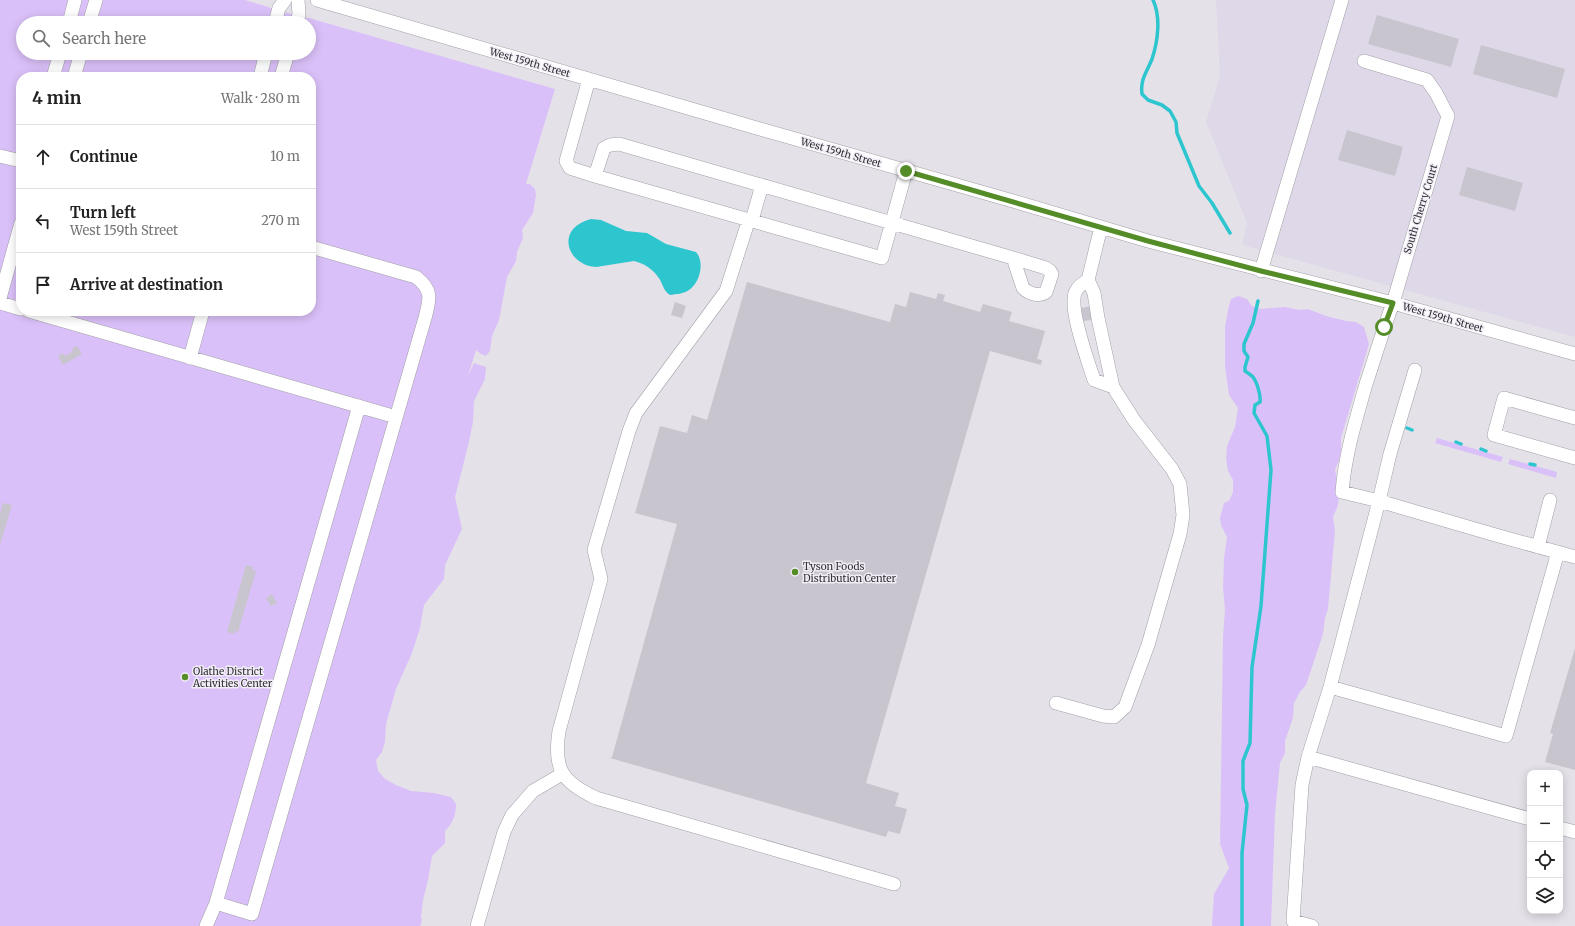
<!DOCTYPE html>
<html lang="en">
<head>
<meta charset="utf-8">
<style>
  body { margin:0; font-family:Merriweather,serif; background:#f6f6f6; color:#222 }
  .controls { position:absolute; right:12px; bottom:12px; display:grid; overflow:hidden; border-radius:8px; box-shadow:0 2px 10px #0003 }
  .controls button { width:36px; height:36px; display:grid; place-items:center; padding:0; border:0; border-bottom:1px solid #e0e0e0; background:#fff; color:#222; font:20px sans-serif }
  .stop { position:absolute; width:12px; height:12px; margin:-9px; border:3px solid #548c28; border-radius:50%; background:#fff }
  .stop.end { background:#548c28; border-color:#fff; box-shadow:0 1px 4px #0008 }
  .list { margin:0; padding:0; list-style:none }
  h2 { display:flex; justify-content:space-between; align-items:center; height:52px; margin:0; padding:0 16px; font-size:17px }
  h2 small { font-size:13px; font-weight:400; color:#767676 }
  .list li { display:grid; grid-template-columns:26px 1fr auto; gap:12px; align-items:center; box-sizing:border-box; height:64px; padding:0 16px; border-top:1px solid #e0e0e0 }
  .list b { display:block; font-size:15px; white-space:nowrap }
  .list p { margin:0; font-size:13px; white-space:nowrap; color:#767676 }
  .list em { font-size:13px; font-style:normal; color:#767676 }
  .icon { flex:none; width:22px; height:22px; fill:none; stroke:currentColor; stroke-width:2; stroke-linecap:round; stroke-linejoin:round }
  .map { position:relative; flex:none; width:1575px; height:926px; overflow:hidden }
  .search { position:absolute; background:#fff; box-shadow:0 2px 10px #0003; left:16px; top:16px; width:300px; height:44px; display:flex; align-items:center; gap:10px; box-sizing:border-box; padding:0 14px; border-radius:22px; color:#767676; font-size:15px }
  .panel { position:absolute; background:#fff; box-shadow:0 2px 10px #0003; left:16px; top:72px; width:300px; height:244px; border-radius:16px }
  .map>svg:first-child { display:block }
</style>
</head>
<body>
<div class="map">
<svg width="1575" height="926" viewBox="0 0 1575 926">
  <rect width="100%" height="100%" fill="#e5e1e9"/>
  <!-- built -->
  <path fill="#dfd8e8" d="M1216 0H1575V337L1242 245 1247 223 1206 122 1220 76Z"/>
  <!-- green -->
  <path fill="#dac0f8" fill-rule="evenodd" d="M0 0H245L304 18H309L555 89 526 184H530L535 189 536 195 533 213 522 230 523 238 517 252 516 261 507 277 499 320 492 336 490 351 486 356 481 354 476 350 468 376 474 363 486 367 485 379 474 401 473 422 469 442 455 497 462 529 445 565 444 579 424 605 420 628 412 653 396 689 386 724 385 742 382 752 376 760 378 771 385 779 396 785 411 791 434 793 451 797 456 804C456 815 453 823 445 831V843L432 856 428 880 423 900 421 917 422 920 420 926H0ZM23 23H309V53H23ZM21 77H311V311H21Z
    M1238 296 1247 299 1252 306 1261 309 1284 307 1300 310 1308 309 1326 316 1346 321 1356 322 1364 327 1369 344 1341 438V451L1339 461 1335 469 1339 495 1338 505 1333 517 1335 531 1328 609 1325 618 1323 634 1306 685 1300 692 1294 703 1293 718 1285 741V753L1280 763 1275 814 1271 926H1212L1214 894 1229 868 1220 844 1223 637 1225 610 1223 587 1224 558 1227 537 1221 525 1220 518 1224 503 1229 501 1233 492V480L1228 471 1226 459 1227 446 1235 427 1238 408 1229 395 1225 367V327L1228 310 1231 299Z
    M1437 438 1503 457 1501 462 1435 443Z
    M1510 459 1557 472 1556 478 1508 464Z"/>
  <!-- water -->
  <path fill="#2dc6cf" d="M591 219 601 220 626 231 647 233 666 244 696 252C705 262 700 283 689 290 684 294 676 294 670 295 663 291 663 283 658 277 653 269 643 263 634 261L596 267C566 265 555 228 591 219Z"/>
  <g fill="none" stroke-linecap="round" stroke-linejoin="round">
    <!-- stream -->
    <path stroke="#2dc6cf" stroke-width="3.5" d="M1153 0C1161 17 1158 41 1152 59 1147 72 1140 79 1142 94L1148 100 1162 105 1170 111 1176 122 1177 133 1199 186 1212 203 1230 233
      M1407 428 1412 430
      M1456 442 1461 444
      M1481 449 1486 451
      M1530 464 1535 465
      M1242 926V853L1247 805 1243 789V761L1250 743 1252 667 1261 606 1271 470 1267 436 1254 413 1255 405 1260 402C1261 396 1257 382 1253 377 1251 375 1248 373 1245 371V367L1248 357 1244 351V344L1253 323 1258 301"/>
  </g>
  <!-- building -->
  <path fill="#c8c5ce" d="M1377 15 1459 39 1451 67 1368 44Z
    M1481 45 1565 69 1557 98 1473 74Z
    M1347 130 1403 147 1395 176 1338 160Z
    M1467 167 1523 183 1515 211 1459 195Z
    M747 282 890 322 895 304 906 307 910 292 936 299 938 293 945 295 943 301 980 312 983 304 1012 312 1009 321 1045 331 1037 359 1042 360 1041 365 990 351 866 783 899 793 895 806 907 809 900 834 888 831 886 837 610 758 612 757 677 524 635 513 660 426 687 433 692 415 707 420Z
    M675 302 686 306 682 318 671 315Z
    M1091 306 1092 320 1083 321 1081 308Z
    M77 346 82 354 63 365 58 356 63 353 65 356 73 351 71 349Z
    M3 503 12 505 0 545V514Z
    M246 565 253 567 252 570 256 571 238 632 235 631 234 634 227 632Z
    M272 594 277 603 271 606 266 598Z
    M1575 648V770L1545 762 1553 734 1550 733Z"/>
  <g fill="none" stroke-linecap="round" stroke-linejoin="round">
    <!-- minor casing -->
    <g stroke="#a29fa7" stroke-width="14">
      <path id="minor" d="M317 0 760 129 1013 201 1148 241 1393 303 1575 354
        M69 23 75 0
        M89 23 96 0
        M275 23 279 8 285 0
        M297 23 299 14 298 0
        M53 77 60 53
        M74 77 81 53
        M260 77 266 53
        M281 77 288 53
        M589 79 566 161 570 168 595 176 882 258 906 171
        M0 156 21 161
        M595 176 604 148 610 145 619 144 1013 258 1023 288C1029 294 1039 297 1046 292L1052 274 1050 271 1046 268 1013 258
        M749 219 726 291 636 413 629 431 594 550 601 579 559 731C553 769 562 782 596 798L894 884
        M752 220 762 185
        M311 247 416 277C433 290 430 299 425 318L252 914 216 903 359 406
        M1261 271 1342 0
        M1088 280C1082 284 1078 286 1075 293 1069 310 1088 361 1094 380L1113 387
        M0 298 21 223
        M0 303 21 309
        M29 311 396 417
        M190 358 203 311
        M1415 370 1390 454 1379 501 1492 534 1575 557
        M1575 418 1504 398 1494 435 1575 458
        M1538 547 1550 500
        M1330 687 1506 736 1558 552
        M1056 703 1103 716 1114 717 1125 707 1148 645 1180 534 1183 515 1180 484 1172 469 1134 420 1113 387 1098 318 1094 293 1088 280 1101 227
        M1308 757 1530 819
        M1560 828 1575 832
        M206 926 216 903
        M477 926 504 832 512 815 533 791 562 774
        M1312 926 1293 921 1302 785 1308 757 1330 687 1379 501 1342 492C1345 455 1356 419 1366 384 1375 357 1383 330 1393 303L1448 116 1436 93 1427 80 1364 61"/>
    </g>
    <!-- minor -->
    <use href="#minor" stroke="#fff" stroke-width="13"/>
  </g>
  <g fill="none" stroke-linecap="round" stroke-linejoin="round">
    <!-- route -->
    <path stroke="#548c28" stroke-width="5" d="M906 171 1148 241 1261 271 1393 303 1384 327"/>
  </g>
  <!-- markers -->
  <g fill="#548c28" stroke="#f2eef7" stroke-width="1.5">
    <circle cx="795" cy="572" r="4"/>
    <circle cx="185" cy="677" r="4"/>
  </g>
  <g text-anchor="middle" stroke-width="3" stroke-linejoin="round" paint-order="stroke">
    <!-- street labels -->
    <g font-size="10" fill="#323034" stroke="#f2eef7">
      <text transform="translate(530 62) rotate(16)" y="4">West 159th Street</text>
      <text transform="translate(841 152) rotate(16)" y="4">West 159th Street</text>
      <text transform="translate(1420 209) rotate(-73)" y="4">South Cherry Court</text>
      <text transform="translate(1443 317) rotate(16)" y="4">West 159th Street</text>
    </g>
    <!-- poi labels -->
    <g font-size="10" fill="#323034" stroke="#f2eef7" text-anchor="start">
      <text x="803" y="570">Tyson Foods<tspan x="803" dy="12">Distribution Center</tspan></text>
      <text x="193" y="675">Olathe District<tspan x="193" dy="12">Activities Center</tspan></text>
    </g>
  </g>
</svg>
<div class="controls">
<button>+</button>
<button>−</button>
<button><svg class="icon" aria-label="locate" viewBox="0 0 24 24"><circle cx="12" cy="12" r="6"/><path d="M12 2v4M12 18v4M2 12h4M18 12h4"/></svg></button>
<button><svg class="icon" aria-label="layers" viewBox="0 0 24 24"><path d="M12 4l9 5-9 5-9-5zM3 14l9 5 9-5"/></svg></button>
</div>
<div class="stop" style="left:1384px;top:327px"></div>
<div class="stop end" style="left:906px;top:171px"></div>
<div class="search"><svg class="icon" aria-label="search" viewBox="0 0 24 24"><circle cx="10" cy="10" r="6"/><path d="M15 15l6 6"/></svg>Search here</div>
<section class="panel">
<h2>4 min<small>Walk · 280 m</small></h2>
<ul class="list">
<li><svg class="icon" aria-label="ahead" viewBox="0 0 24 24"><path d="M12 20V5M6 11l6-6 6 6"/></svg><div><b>Continue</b></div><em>10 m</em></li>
<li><svg class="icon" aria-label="left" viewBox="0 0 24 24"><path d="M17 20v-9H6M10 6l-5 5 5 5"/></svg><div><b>Turn left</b><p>West 159th Street</p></div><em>270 m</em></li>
<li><svg class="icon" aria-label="arrive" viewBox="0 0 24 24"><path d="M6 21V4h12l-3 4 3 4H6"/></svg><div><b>Arrive at destination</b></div></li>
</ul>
</section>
</div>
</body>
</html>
